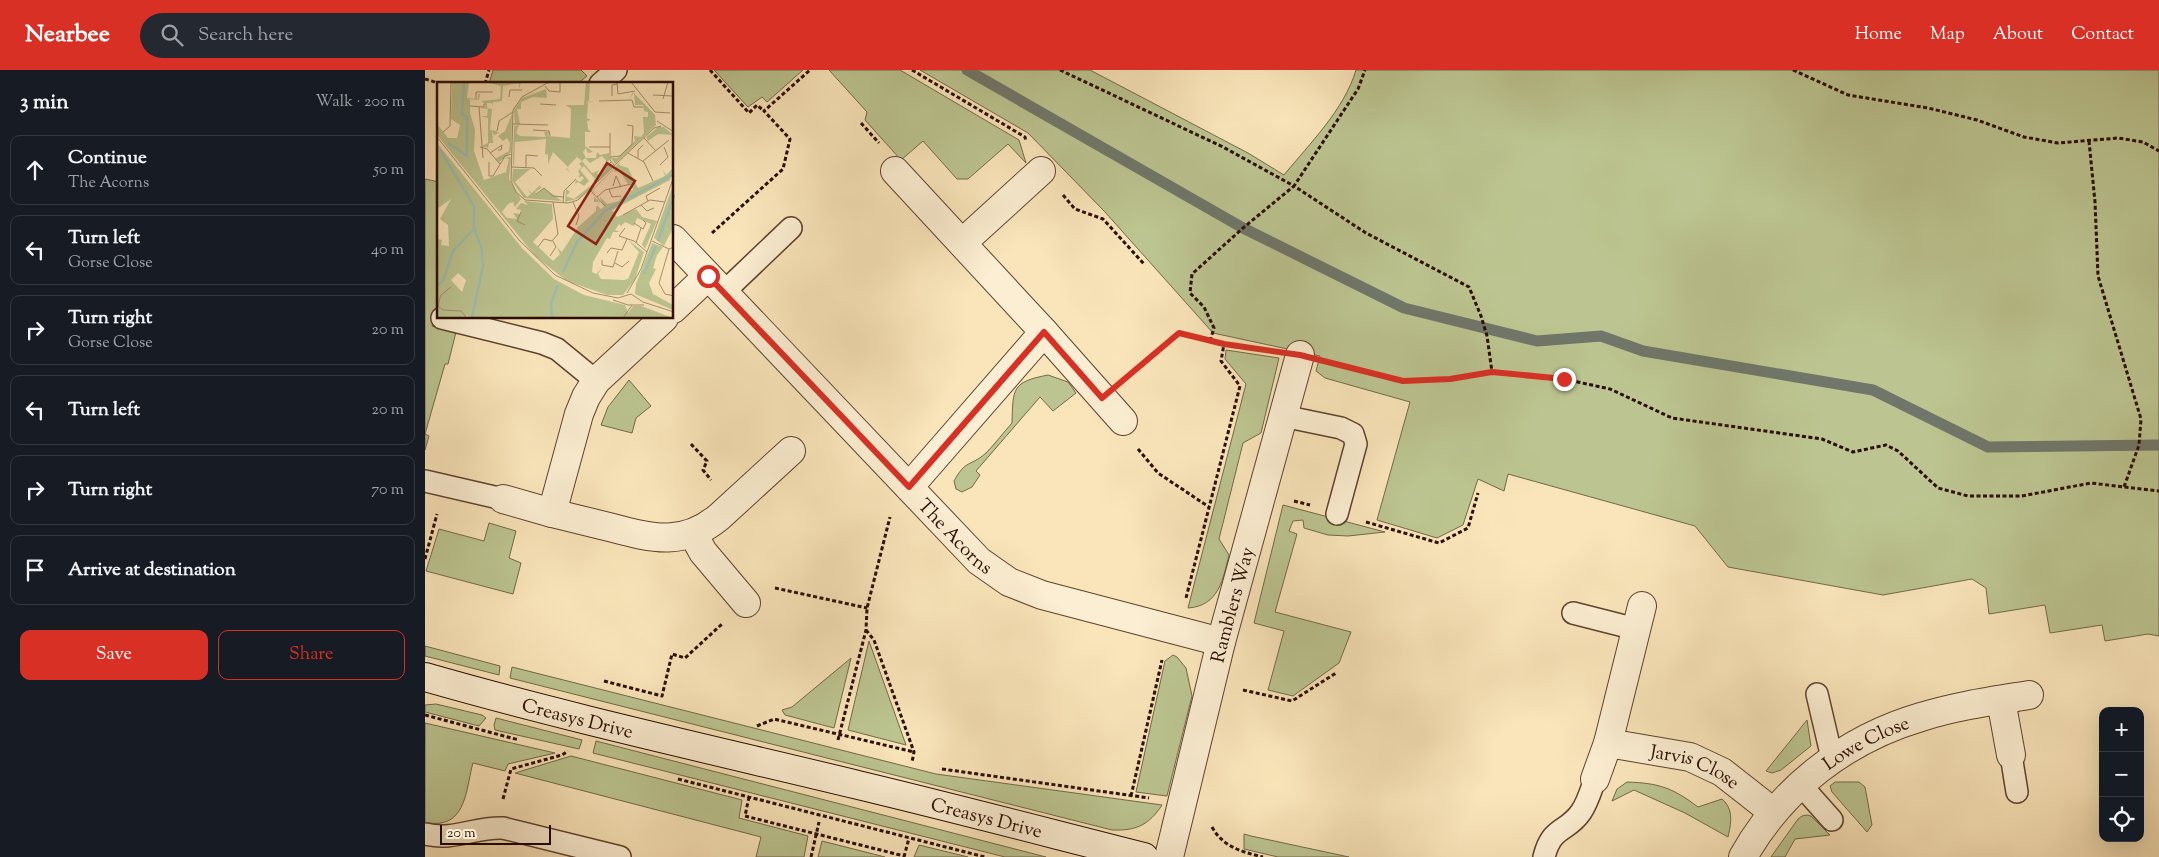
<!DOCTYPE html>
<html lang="en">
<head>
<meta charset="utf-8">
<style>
  body { margin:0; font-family:"Sorts Mill Goudy",serif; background:#242831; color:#f1f3f6 }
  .controls { position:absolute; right:15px; bottom:15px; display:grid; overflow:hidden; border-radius:10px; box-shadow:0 5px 20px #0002 }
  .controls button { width:45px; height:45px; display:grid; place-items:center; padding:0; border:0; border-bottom:1px solid #363941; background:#171b24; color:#f1f3f6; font:25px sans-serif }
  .scale { position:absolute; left:15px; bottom:12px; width:111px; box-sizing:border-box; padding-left:5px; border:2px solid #2a0c00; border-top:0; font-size:14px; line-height:18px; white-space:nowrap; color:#2a0c00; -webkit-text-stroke:4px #fceed2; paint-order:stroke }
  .stop { position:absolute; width:15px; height:15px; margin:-11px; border:4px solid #d93025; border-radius:50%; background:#fff }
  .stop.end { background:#d93025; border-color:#fff; box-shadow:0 1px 5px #0008 }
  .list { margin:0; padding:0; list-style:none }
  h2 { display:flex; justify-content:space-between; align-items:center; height:65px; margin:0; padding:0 20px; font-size:21px }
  h2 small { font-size:16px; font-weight:400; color:#9ea1a6 }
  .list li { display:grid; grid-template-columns:32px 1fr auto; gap:15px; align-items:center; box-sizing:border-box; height:70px; margin:0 10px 10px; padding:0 10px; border:1px solid #363941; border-radius:10px }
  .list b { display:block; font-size:19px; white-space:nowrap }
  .list p { margin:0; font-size:16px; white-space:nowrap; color:#9ea1a6 }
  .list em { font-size:16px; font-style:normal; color:#9ea1a6 }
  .actions { display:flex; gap:10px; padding:15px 20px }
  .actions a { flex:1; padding:11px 0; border:1px solid #d93025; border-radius:10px; text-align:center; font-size:18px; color:#d93025 }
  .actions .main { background:#d93025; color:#fff }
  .icon { flex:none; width:28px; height:28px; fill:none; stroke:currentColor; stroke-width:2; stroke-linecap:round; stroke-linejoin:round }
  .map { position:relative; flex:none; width:1734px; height:787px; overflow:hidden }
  header { display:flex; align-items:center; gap:30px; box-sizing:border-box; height:70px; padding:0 25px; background:#d93025; color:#fff }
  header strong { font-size:24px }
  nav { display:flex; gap:28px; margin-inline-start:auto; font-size:18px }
  .search { width:350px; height:45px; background:#242831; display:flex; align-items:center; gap:12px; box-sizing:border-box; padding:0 18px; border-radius:28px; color:#9ea1a6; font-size:19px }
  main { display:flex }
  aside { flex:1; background:#171b24 }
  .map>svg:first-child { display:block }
</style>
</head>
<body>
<header>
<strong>Nearbee</strong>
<div class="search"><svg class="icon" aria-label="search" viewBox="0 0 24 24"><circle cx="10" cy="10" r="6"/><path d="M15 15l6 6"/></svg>Search here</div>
<nav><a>Home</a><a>Map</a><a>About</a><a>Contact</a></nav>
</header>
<main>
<aside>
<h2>3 min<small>Walk · 200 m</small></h2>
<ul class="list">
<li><svg class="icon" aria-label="ahead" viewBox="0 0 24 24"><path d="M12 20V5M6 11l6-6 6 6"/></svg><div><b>Continue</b><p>The Acorns</p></div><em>50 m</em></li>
<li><svg class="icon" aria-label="left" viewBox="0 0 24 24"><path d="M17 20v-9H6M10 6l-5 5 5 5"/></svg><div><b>Turn left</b><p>Gorse Close</p></div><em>40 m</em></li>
<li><svg class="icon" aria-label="right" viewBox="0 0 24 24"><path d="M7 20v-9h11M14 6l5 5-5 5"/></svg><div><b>Turn right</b><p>Gorse Close</p></div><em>20 m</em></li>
<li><svg class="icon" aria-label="left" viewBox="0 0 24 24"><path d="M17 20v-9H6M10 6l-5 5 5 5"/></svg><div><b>Turn left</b></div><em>20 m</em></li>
<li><svg class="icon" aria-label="right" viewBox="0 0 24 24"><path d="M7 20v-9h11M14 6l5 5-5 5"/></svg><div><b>Turn right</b></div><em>70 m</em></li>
<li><svg class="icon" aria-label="arrive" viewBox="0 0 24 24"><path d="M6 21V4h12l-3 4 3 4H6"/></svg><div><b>Arrive at destination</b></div></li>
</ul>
<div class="actions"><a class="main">Save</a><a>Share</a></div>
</aside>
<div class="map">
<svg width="1734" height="787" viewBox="0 0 1734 787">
  <rect width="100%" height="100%" fill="#fae5ba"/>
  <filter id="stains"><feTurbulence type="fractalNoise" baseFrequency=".004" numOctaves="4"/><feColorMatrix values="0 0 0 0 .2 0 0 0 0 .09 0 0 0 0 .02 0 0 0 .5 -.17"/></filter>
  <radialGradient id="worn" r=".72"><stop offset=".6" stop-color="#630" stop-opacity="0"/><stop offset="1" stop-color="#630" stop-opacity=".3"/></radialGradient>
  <!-- green -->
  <path fill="#bcc591" stroke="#736848" d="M68 0H156L162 6 152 14H64Z
    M289 0H378L342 32 337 27 323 37Z
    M404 0H475L594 70 601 93 583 74 543 109H532L498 71 476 90 440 50 442 42Z
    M495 0H665L823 83 859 105C885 73 919 40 931 0H1734V566L1723 564 1680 571 1677 555 1625 563 1620 535 1564 544 1561 518 1547 509 1458 525 1303 497 1270 456 1083 404 1079 421 1053 409 1038 455 1012 468 952 450 985 332 900 308 891 301 895 286 788 263 680 142 603 63Z
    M0 109 14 112V234L7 256 31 262 23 294H20L0 364 4 366 0 380Z
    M801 280 854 288 836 363 818 373 794 469 804 485C798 509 794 536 763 538L821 314 800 289Z
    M623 305 643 312 651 323 628 341 615 327 551 401 555 405 547 417 537 422 531 419 529 411C541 389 545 397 561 383 570 374 578 363 587 353 588 318 587 312 623 305Z
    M204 310 226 336 211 348 207 363 176 355 183 337Z
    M858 435 960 462 923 466 903 465 879 458 878 450 868 451 864 461 872 464 850 542 926 562 914 593 868 626 843 620 859 561 829 553Z
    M64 453 91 461 84 488 96 493 88 524 1 501 14 459 59 471Z
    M444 571 481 675 423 660Z
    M0 576 75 596 74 605 0 586Z
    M748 585 752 587 761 598 767 626 742 726 711 722 740 591Z
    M426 588 409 658 360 645 357 640 367 637Z
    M87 597 511 704 737 735C724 755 711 761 687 760L85 608Z
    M11 634 57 645 61 648 54 656 0 642V635Z
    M71 648 157 670 154 679 70 660 69 655Z
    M1382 650 1386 676 1356 700 1347 703 1341 701Z
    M0 653 130 683 83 694 80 701 48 693C42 713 42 749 16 753 11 754 5 753 0 753Z
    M171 671 621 787H580L168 683Z
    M146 686 317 730 314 748 383 766 379 787H331L336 767 90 703Z
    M1202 712C1234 713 1248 718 1273 737L1297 729C1309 739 1306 754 1303 767L1260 743 1209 720 1187 731 1192 719Z
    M1410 712H1434L1440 717 1447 755 1442 762 1407 722 1405 716Z
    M1382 745 1386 746 1405 765 1370 769 1360 787H1346L1373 749 1377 746Z
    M819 764 826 766 924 787H853L819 779Z
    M397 771 460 787H393Z
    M494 775 543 787H489Z"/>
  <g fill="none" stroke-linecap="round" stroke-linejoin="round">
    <!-- stream -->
    <path stroke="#70776a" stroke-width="11" d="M542 0 818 158 979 238 1112 271 1176 266 1218 281 1448 320 1563 377 1734 375"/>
    <!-- lane casing -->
    <g stroke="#5e422e" stroke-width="24">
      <path id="lane" d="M175 14 191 0
        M299 222 366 158
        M17 248 117 273 132 279 171 311
        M858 346 916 358 928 364 931 374 912 444
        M0 411 78 429
        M1148 543 1211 559
        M1392 624 1407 688
        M1586 685 1592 722
        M1375 714 1407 750
        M0 764C30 771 48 757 78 758L195 787
        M1119 787C1127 755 1142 763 1156 742 1163 732 1166 720 1170 709"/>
    </g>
    <!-- street casing -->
    <g stroke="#5e422e" stroke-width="30">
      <g id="street">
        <path d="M470 101 619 262 484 417"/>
        <path id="s1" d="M248 169 554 491 584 512 617 525 796 572"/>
        <path d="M537 173 616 101"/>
        <path d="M248 239 283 206"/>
        <path d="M239 248 171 311 161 327 154 344 127 443C147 448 168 453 188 458 229 469 259 476 294 447L366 381"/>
        <path d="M619 262 698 351"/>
        <path d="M78 429 127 443"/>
        <path d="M268 464 278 482 321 533"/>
        <path id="s2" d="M1217 536 1183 673 1265 687 1297 702 1348 742"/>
        <path d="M1576 630 1586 685"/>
        <path d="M1170 709 1183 673"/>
        <path id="s3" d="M744 787 796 572 875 285"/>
        <path id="s4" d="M1318 787C1356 719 1421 669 1496 647 1531 636 1567 631 1604 625"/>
      </g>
    </g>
    <!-- secondary casing -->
    <g stroke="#2a0c00" stroke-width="30">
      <g id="secondary">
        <path id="s5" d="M0 607C143 648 288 680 433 715 529 738 624 763 719 787"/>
      </g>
    </g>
    <!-- path -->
    <path stroke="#2a0c00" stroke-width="3" stroke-dasharray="4 2.5" stroke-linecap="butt" d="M285 0 324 43 332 35 339 41
      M487 0 600 67 601 72
      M635 0 798 77 869 116 933 19 940 0
      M1368 0 1423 25 1503 38 1552 50 1599 67 1633 73 1693 68 1718 72 1734 81
      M0 9 16 14
      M60 14 64 0
      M436 53 454 73
      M1664 71 1670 132 1673 206 1716 349 1714 375 1699 417
      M638 125 650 139 678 149 719 194
      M287 163 358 99 365 69 339 41 385 0
      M785 271 789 258 779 237 765 223 767 204 818 158 869 116 941 163 1044 217 1056 246 1062 266 1067 302
      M799 274 843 280
      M908 293 978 311 1025 309 1067 302 1139 309 1185 319 1247 348 1397 369 1428 382 1461 375 1473 381 1513 418 1543 426H1597L1666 413 1734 421
      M703 307 754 263 799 274 796 291 815 316 761 528
      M266 374 282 391 278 400 286 410
      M713 379 733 403 784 437
      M869 431 885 435
      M941 452 1014 473 1043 458 1053 423
      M0 489 12 444
      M350 518 442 538
      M441 560 449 570 489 682 487 692
      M179 611 237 626 247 584 260 588 297 554
      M818 620 867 631 911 603
      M0 645 94 670
      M332 656 349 649 489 682
      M413 670 441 560 442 538 465 447
      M517 699 724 728
      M253 709 560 787
      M706 726 737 590
      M324 727 320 746 479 786
      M78 729 86 699 137 685 143 681
      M787 757C798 777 817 782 838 787
      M386 787 394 752
      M479 787 484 768"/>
    <!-- lane -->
    <use href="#lane" stroke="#fceed2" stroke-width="21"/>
    <!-- street -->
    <use href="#street" stroke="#fceed2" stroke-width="28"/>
    <!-- secondary -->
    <use href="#secondary" stroke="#fceed2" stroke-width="28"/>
  </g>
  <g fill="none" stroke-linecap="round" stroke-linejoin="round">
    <!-- route -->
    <path stroke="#d93025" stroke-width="6" d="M283 206 484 417 619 262 677 328 754 263 799 274 875 285 978 311 1025 309 1067 302 1139 309"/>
  </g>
  <g text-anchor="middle" stroke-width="4" stroke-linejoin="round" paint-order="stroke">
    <!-- street labels -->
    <g font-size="19" fill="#2a0c00" stroke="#fceed2">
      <text dy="7" stroke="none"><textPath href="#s1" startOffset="410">The Acorns</textPath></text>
      <text dy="7" stroke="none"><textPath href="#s3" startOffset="260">Ramblers Way</textPath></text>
      <text dy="7" stroke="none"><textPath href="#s5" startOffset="158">Creasys Drive</textPath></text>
      <text dy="7" stroke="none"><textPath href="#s4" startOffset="171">Lowe Close</textPath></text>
      <text dy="7" stroke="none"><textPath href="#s2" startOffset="232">Jarvis Close</textPath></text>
      <text dy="7" stroke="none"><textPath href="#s5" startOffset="579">Creasys Drive</textPath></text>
    </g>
  </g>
  <!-- overview -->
  <g transform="translate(12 12)">
    <rect width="236" height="236" fill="#fae5ba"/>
    <path d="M15 0H32L31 8H45H31L30 16 41 17V12H46H43L42 18 33 17V31L38 48 37 69 47 98 69 90 72 77 67 76 74 75 72 97 84 117 78 125 76 120 71 122 65 130 70 136 80 137 76 131 83 132 84 128 79 127 84 121 91 123 87 119 115 122 116 137 96 160 116 179 123 172 120 165 125 170 141 145 159 129V125L162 120H157V115L163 120 160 123 164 127 167 125 162 114 170 122 182 119 190 110 196 108 194 101 191 102 182 88 177 90 179 85 156 108 160 113 155 108 183 80 182 83 191 86 201 106 228 94 226 88 229 93 236 86 233 98 175 128 180 135 199 127 205 135 220 139 208 167 205 162 214 142 200 136 197 144 188 140 184 144 182 142 178 148 183 150H176L173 157 170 156 156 180 155 190 159 192 166 185 161 192 164 197 187 198 191 197 202 170 191 158 207 170 198 197 186 213H170L130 199 99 175 0 53V42L11 56H20L23 43 14 37ZM49 0H84L82 7V1L66 4 65 19 56 20 55 25V21H50V26L55 27 53 48 59 49 62 51 57 53 55 49 56 61H52L51 66 45 64 51 61V36L44 34H50L51 27 43 26 49 25 45 19 63 17 64 4ZM149 0H153L152 18 149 22 152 20 156 19 151 21 150 36 154 38 150 39 151 47 154 50H148V64L156 70 151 71 149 66 146 70 149 76H159L160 70 163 73 172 71V78L170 80 165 74 153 81 148 76 145 79 155 91 163 88 160 91 163 94 171 83 174 82 175 85 143 116 128 120 129 107 133 110 129 114 137 117 158 100 156 96 159 100 165 94 159 98 146 83 147 84 143 88 152 99 147 104 141 100 138 102 139 98 143 100 147 96 144 94 143 96 141 94 143 93 141 89 145 85 142 82 145 79 140 75 134 81 130 86 133 90 129 87 131 85 116 70 111 82V73H107H112L108 72 109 57 78 60 77 83 82 84 76 83 77 44 82 43 79 51 83 54 109 55 107 50H112L111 54 133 56 134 27 129 23H147ZM109 7 110 16 96 15 84 20V27H80L83 42H78L77 28 85 16ZM196 10 218 33 219 43 178 82 174 76H180L198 59 197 54 204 55 207 51 206 35H211V30L207 29 206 23H198L197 11 192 17ZM75 32 74 70 62 80 58 77 72 69 73 61 70 56 66 59 61 54 68 49ZM221 45H227L236 53 221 52 211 59 209 55ZM0 61 85 166 117 197 147 213 188 223 191 231 196 224H204L236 236H32L29 232 30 236H0V157L5 158 4 163 12 164 11 143 3 137 14 117 0 127ZM21 191 29 198 25 210 14 198ZM76 87H93L78 100 90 115 94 112 91 108 95 111 103 103 104 106 98 110 100 112 107 106 125 119 87 116 75 99ZM236 103V146L227 164 217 156ZM215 161 226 165 220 173 216 186 219 187 212 201 216 212 236 223V228L198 212 199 202Z" fill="#bcc591" fill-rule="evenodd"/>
    <path fill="none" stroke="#9ebfb1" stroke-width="2.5" d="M11 61 30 74V35L25 32 27 0M3 68 37 124V146L45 167 46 184 35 236M221 159 237 113M126 190 140 160 168 129 237 92M207 192 219 164M0 204 6 199 16 169 36 148M115 236 114 221 121 203"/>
    <path fill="none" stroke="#a78e70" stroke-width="1" d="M112 0 85 15 76 28 74 99 79 110 88 118 131 121 141 118 217 46 224 44M180 0 181 12 198 9M194 0 218 30 233 31M108 4 112 9 123 10V0M216 13 235 14M175 14V3L180 2M72 15 73 8H85M39 17V10H56M226 17 231 0M162 19 195 18 197 25H206M103 22 119 23M33 24 47 25V22M42 25 46 76M220 39 237 50M76 42 111 43M96 48 112 49 113 54M60 49 62 39 76 30M6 50 13 44 14 0M173 51V78L178 84M0 55 82 158 118 193 156 211 181 216 194 212 206 220 237 230M207 56 219 69M43 65 50 67 63 82M152 65H173M53 71 65 63 64 68H61M191 71 207 80 216 99M173 75 183 74 195 62 196 44 190 43M201 77V68L206 63M206 79 232 58M52 80V94H56L68 74 75 72M223 83 231 75 227 65M75 85 97 86 105 94M89 85V73L101 74M162 92 174 80M176 104 179 94 184 105M172 107 175 115 184 114M153 108 168 124M99 112 107 106 116 114 126 115M160 115 168 108 194 102M211 119 209 114 223 106M136 120 142 134 139 143M126 121 127 109 139 97M204 123 210 129 217 126M84 130 80 139 88 143M186 133 213 118 228 120M197 141 206 147 209 141 206 138M188 146 182 154 197 159 210 170M215 159 232 167 237 165M199 161 204 146M101 165 107 157 115 159 121 152 116 120M232 167 222 201 228 212 237 214M170 171 174 166 185 168 190 157M113 174 119 165 116 159M165 178V183L176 185 181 169M178 181 185 185 192 179M190 211 204 187 237 94M176 218 191 223H207M0 223 6 228 24 229 30 236M0 227 4 213 14 205M186 236 195 223"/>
    <path fill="#8f2418" fill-opacity="0.15" stroke="#8f2418" stroke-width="2.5" d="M170 81 198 99 159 162 131 144Z"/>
    <rect width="236" height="236" fill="none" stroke="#2a0c00" stroke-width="2.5"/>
  </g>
  <rect width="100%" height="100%" filter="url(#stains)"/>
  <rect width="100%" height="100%" fill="url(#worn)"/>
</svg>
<div class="controls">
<button>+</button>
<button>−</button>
<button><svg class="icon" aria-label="locate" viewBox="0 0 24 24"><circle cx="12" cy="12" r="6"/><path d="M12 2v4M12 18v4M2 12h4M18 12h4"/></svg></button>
</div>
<div class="scale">20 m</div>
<div class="stop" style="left:283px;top:206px"></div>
<div class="stop end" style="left:1139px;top:309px"></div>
</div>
</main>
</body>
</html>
